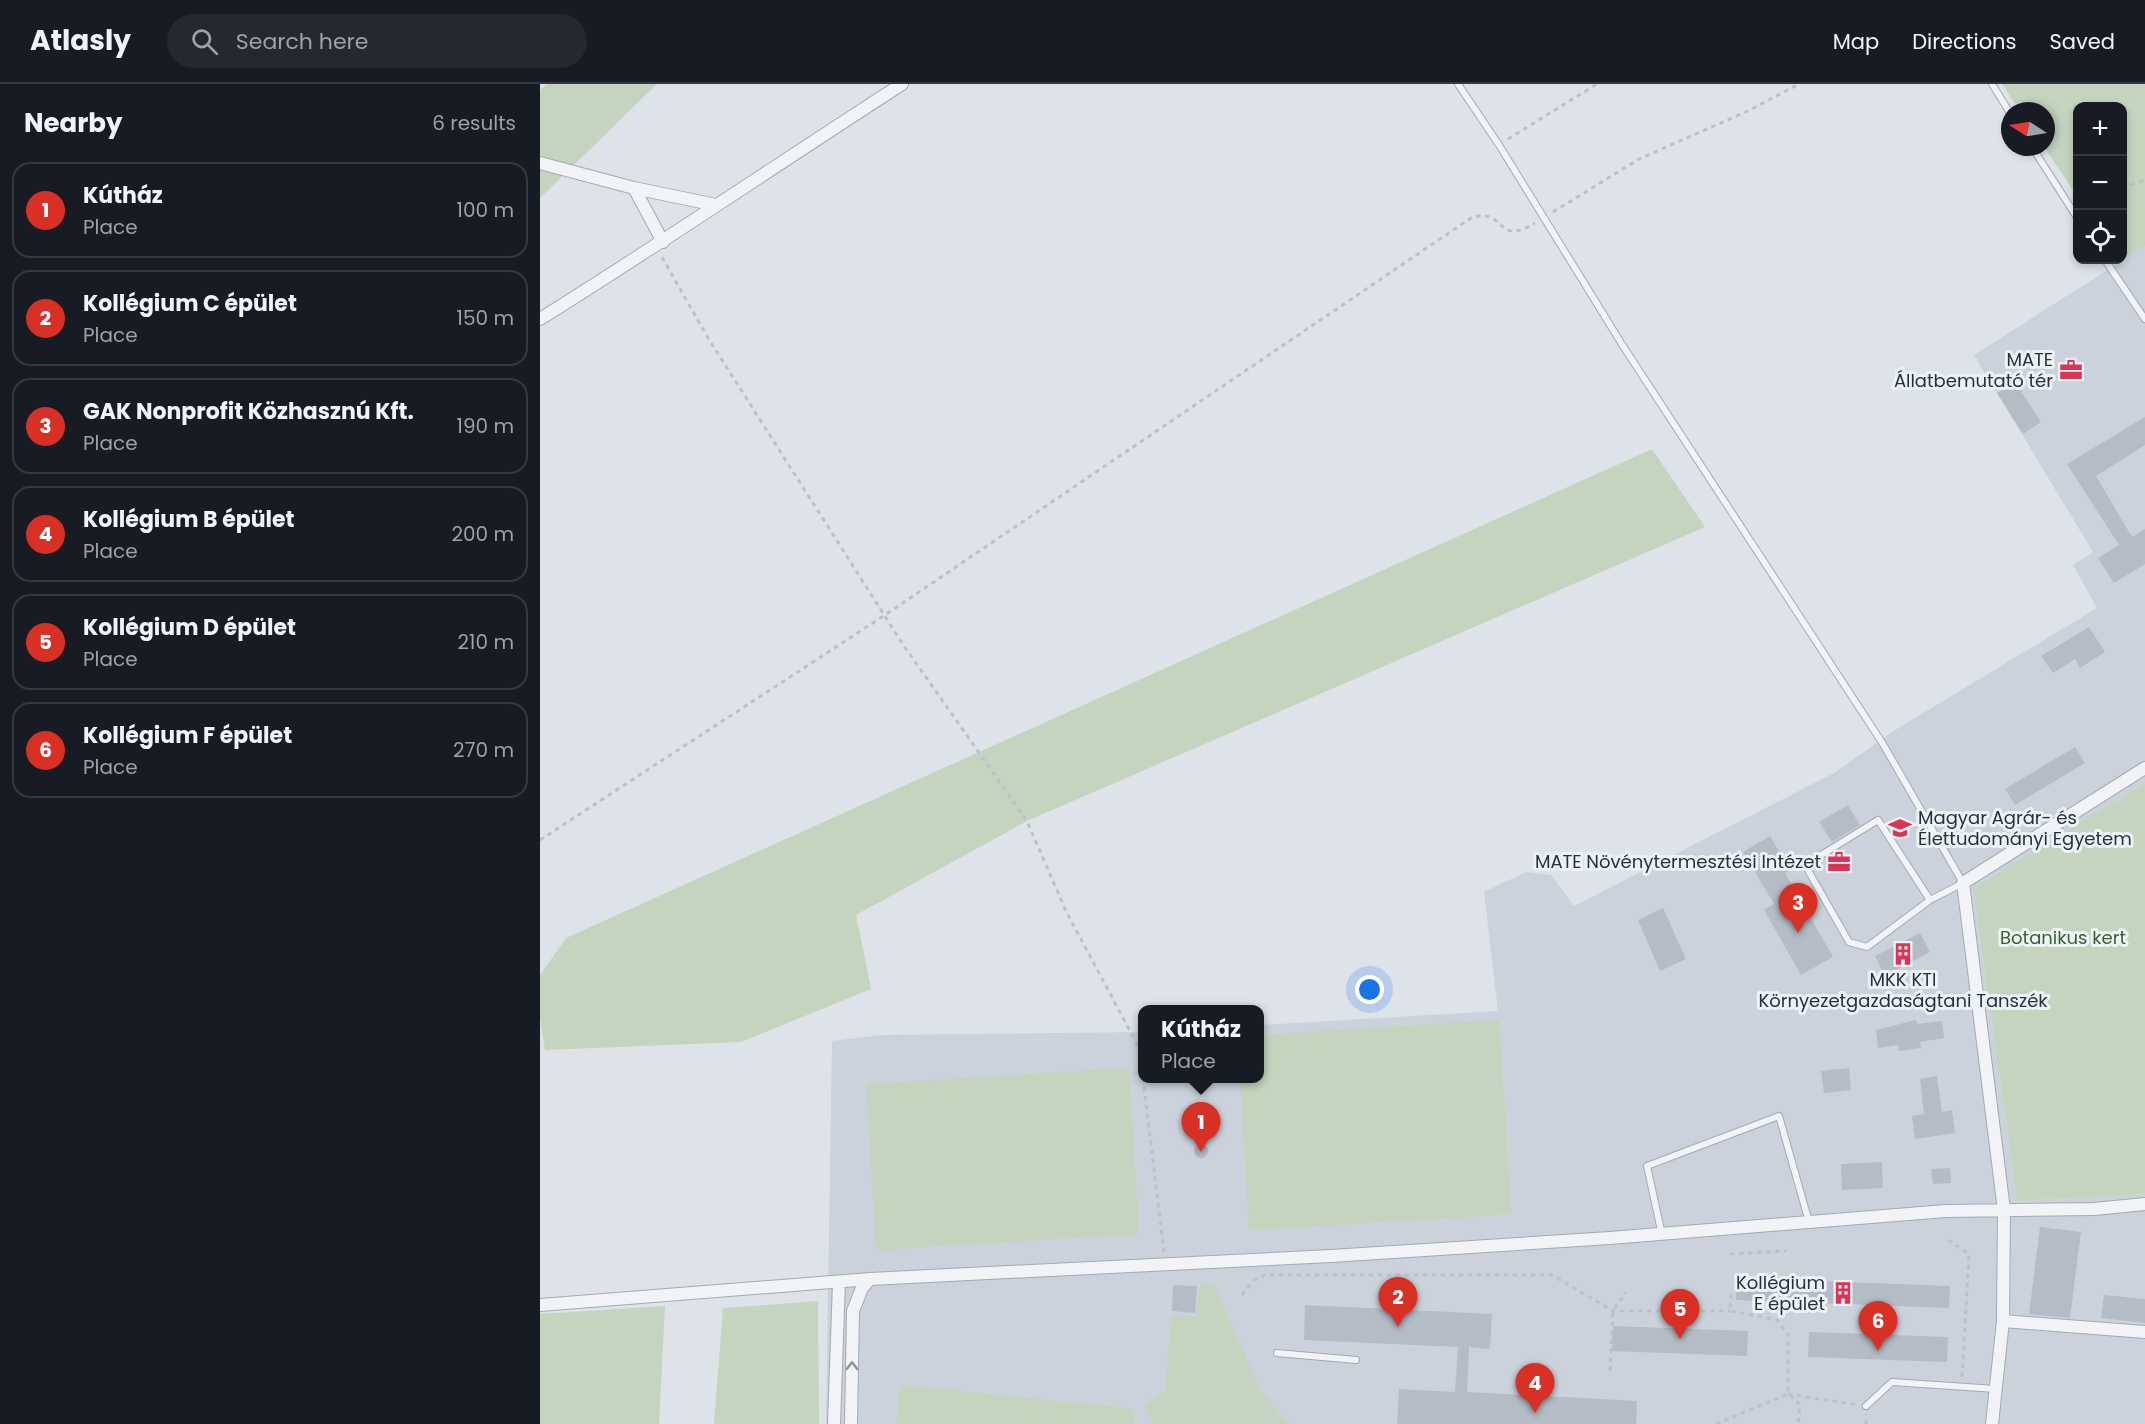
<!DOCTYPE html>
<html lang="en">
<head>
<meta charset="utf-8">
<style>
  body { margin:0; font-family:Poppins,sans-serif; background:#242831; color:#f1f3f6 }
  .controls { position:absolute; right:18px; top:18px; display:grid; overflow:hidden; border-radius:12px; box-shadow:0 3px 9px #0003 }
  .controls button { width:54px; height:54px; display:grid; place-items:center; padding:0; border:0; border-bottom:2px solid #363941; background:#171b24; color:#f1f3f6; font:30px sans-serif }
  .compass { position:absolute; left:1461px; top:18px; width:54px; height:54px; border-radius:50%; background:#171b24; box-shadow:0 3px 9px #0003; rotate:282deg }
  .you { position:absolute; left:830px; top:906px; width:21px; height:21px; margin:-15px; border:4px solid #fff; border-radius:50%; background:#1a73e8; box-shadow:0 0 0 9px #1a73e833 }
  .badge { display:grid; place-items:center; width:39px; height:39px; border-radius:50%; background:#d93025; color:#fff; font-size:20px; font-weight:700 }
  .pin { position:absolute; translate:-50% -50px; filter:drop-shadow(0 2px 3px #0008) }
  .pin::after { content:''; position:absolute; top:32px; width:21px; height:18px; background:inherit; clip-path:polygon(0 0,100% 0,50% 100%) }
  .popup { position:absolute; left:598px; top:921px; width:126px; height:78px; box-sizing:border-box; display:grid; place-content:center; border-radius:12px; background:#171b24; filter:drop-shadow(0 2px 4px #0005); font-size:20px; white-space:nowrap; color:#9ea1a6 }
  .popup b { font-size:22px; color:#f1f3f6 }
  .popup::after { content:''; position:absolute; left:50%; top:100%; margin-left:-12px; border:12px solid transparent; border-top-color:#171b24 }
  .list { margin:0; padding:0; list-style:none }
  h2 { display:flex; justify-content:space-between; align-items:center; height:78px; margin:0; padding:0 24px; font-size:26px }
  h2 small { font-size:20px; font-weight:400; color:#9ea1a6 }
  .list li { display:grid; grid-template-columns:39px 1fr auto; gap:18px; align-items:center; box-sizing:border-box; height:96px; margin:0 12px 12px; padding:0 12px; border:2px solid #363941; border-radius:18px }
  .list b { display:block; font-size:22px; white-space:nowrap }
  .list p { margin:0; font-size:20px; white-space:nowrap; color:#9ea1a6 }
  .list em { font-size:20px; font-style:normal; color:#9ea1a6 }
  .icon { flex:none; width:33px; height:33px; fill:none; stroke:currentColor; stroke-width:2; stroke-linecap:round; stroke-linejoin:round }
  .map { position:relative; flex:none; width:1605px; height:1340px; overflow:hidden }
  header { display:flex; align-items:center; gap:36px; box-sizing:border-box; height:84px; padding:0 30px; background:#171b24; border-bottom:2px solid #363941 }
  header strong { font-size:28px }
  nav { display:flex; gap:33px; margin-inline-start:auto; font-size:21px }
  .search { width:420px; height:54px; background:#242831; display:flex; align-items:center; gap:15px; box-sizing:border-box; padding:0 21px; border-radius:33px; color:#9ea1a6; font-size:22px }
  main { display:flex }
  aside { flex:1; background:#171b24 }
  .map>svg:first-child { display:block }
</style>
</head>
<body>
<header>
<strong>Atlasly</strong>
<div class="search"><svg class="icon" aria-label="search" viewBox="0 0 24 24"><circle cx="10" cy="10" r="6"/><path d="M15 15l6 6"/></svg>Search here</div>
<nav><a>Map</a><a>Directions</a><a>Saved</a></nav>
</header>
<main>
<aside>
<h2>Nearby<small>6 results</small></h2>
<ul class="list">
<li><span class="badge">1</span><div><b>Kútház</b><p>Place</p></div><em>100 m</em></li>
<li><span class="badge">2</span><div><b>Kollégium C épület</b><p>Place</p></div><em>150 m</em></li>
<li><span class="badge">3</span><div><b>GAK Nonprofit Közhasznú Kft.</b><p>Place</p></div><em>190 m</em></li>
<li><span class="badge">4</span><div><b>Kollégium B épület</b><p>Place</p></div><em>200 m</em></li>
<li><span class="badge">5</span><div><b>Kollégium D épület</b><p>Place</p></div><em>210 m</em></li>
<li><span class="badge">6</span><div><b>Kollégium F épület</b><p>Place</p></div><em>270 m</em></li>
</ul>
</aside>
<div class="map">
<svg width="1605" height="1340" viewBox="0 0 1605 1340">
  <rect width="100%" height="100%" fill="#dee3e9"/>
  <!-- built -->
  <path fill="#cbd2db" d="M1605 162V699L1433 806 1477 1117 1605 1110V1340H286L292 957 341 951 602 948V994H720V941L958 927 944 808 986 788 1011 791 1034 822 1294 689 1355 646 1557 524 1533 481 1553 468 1434 271Z"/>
  <!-- green -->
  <path fill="#c4d4be" d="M7 0H117L0 114V6Z
    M1462 0H1605V162L1581 177 1580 176H1582V22H1538L1537 112 1504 63 1506 27H1480Z
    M1112 365 1165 443 487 737 316 831 331 905 201 958 5 966 0 934V891L26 854Z
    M1605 699V1110L1477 1117 1433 805Z
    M959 936 971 1130 709 1146 700 995 720 994V951Z
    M589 984 599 1150 336 1166 326 1000Z
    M660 1199 674 1200 720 1305 749 1340H614L604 1321 625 1307 632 1231 656 1232Z
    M278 1217 279 1340H174L183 1224Z
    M125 1222 119 1340H0V1230Z
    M360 1301 595 1325 594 1340H356Z"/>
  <!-- building -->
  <path fill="#b4bcc6" d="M1475 298 1501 338 1483 350 1457 309Z
    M1605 333V361L1556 392 1592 453 1605 445V480L1574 499 1558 474 1579 461 1527 380Z
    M1549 543 1565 568 1540 584 1535 575 1513 589 1501 572Z
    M1535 663 1545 679 1475 721 1465 705Z
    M1308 721 1320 741 1292 758 1279 738Z
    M1230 752 1250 786 1245 789 1293 873 1261 891 1224 826 1234 820 1203 768Z
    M1123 824 1146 875 1120 887 1098 836Z
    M1380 849 1390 868 1345 892 1335 872Z
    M1376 936 1377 940 1402 937 1404 954 1380 958 1381 964 1359 967 1358 961 1338 964 1336 946Z
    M1309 984 1311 1006 1284 1009 1281 987Z
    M1397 992 1402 1028 1412 1026 1415 1049 1375 1055 1372 1032 1384 1030 1380 995Z
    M654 1067a7 7 0 1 1 14 0a7 7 0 1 1-14 0Z
    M1342 1078 1343 1104 1302 1106 1301 1080Z
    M1410 1084 1411 1099 1393 1100 1391 1085Z
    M1500 1143 1541 1148 1530 1234 1489 1230Z
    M1197 1194 1410 1202 1409 1224 1196 1216Z
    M633 1201 657 1202 655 1229 632 1227Z
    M1564 1211 1605 1215V1239L1561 1234Z
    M765 1221 952 1230 950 1265 929 1263 927 1308 1097 1317 1096 1340H857L859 1305 915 1308 918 1263 764 1256Z
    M1073 1242 1208 1247 1207 1272 1072 1267Z
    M1269 1248 1408 1253 1407 1278 1268 1273Z"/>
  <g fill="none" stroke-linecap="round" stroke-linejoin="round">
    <!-- service casing -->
    <g stroke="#a3aab3" stroke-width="8">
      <path id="service" d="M918 0 959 61 1083 262 1343 660 1423 799 1390 816 1327 863 1309 858 1265 781 1338 736 1390 816
        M1452 0 1470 29
        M1492 63 1538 135
        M1565 176 1605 235
        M1122 1151 1107 1082 1239 1032 1269 1138
        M737 1269 816 1276
        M1326 1322 1352 1298 1456 1305"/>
    </g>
    <!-- minor casing -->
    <g stroke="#a3aab3" stroke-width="14">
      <path id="minor" d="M0 79 94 104 176 121
        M94 104 123 158
        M0 235C122 159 241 78 362 0
        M0 1221 330 1195 791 1172 1070 1154 1406 1127 1554 1125 1605 1120
        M1463 1237 1605 1248
        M294 1340 299 1198
        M311 1340 313 1227 322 1204 330 1195
        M1452 1340 1463 1237 1464 1126 1423 799 1605 684"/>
    </g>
    <!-- path -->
    <path stroke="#bcc1c8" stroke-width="3" stroke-dasharray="4.5 4.5" stroke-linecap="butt" d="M968 55 1057 0
      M1582 104 1605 96
      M1013 128 1099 75 1208 27 1259 0
      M122 173 168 254 362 559 487 737 526 827 599 964 602 993
      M0 756 345 531 931 134C966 122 955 164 995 139
      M603 994 624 1169
      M1408 1156 1429 1170 1422 1294
      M1190 1170 1246 1167
      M702 1211 714 1196 725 1191H1012L1073 1227H1190
      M1070 1287 1073 1227 1086 1208
      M1248 1310 1318 1321
      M1250 1311 1260 1321 1258 1340
      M1176 1340 1248 1310V1250L1237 1236 1190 1227 1191 1208
      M1326 1340V1330"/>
    <!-- service -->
    <use href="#service" stroke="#f1f3f7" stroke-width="6"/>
    <!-- minor -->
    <use href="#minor" stroke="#f1f3f7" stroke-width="12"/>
  </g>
  <!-- one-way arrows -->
  <defs><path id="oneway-chevron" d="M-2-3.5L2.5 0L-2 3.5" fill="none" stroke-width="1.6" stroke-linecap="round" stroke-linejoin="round" transform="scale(1.5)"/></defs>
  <use stroke="#8b929c" href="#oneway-chevron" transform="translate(312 1282) rotate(-89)"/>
  <!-- icons -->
  <defs>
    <g id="office-bare" transform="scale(1.8)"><path d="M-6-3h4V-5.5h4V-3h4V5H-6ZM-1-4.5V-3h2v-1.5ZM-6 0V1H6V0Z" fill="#db3556" stroke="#edf2f6" stroke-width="2.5" paint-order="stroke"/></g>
    <g id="university-bare" transform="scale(1.8)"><path d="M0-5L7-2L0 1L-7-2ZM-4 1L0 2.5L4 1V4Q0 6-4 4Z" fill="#db3556" stroke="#edf2f6" stroke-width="2.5" paint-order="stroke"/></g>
    <g id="building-bare" transform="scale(1.8)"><path d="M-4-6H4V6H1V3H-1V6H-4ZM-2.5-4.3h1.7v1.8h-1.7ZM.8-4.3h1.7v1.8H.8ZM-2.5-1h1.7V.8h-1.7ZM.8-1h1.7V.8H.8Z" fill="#db3556" stroke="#edf2f6" stroke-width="2.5" paint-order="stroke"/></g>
  </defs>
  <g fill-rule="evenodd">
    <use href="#office-bare" x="1531" y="286"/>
    <use href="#university-bare" x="1360" y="744"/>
    <use href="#office-bare" x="1299" y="778"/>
    <use href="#building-bare" x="1363" y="870"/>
    <use href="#building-bare" x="1303" y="1209"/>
  </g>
  <g text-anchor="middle" stroke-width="6" stroke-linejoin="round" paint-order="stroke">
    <!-- poi labels -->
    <g font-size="18" fill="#253141" stroke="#edf2f6" text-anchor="end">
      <text x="1513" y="282">MATE<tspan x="1513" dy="21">Állatbemutató tér</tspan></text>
      <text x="1378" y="740" text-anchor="start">Magyar Agrár- és<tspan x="1378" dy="21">Élettudományi Egyetem</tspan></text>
      <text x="1281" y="784">MATE Növénytermesztési Intézet</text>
      <text x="1363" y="902" text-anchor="middle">MKK KTI<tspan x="1363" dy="21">Környezetgazdaságtani Tanszék</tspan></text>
      <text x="1285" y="1205">Kollégium<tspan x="1285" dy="21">E épület</tspan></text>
    </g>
    <!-- park labels -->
    <g font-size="18" fill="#3c5e31" stroke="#edf2f6">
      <text x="1523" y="860">Botanikus kert</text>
    </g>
  </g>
</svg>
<div class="controls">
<button>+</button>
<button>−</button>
<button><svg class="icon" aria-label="locate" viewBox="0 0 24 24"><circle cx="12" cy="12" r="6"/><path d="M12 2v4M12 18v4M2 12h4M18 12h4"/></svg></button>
</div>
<svg class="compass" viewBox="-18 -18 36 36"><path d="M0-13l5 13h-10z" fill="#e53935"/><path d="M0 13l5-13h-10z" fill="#9ea1a6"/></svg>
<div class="you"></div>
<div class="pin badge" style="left:661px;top:1068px">1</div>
<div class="popup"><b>Kútház</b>Place</div>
<div class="pin badge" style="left:858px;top:1243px">2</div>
<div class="pin badge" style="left:1258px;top:849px">3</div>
<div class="pin badge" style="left:995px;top:1329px">4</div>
<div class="pin badge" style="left:1140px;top:1255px">5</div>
<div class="pin badge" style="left:1338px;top:1267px">6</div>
</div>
</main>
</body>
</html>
